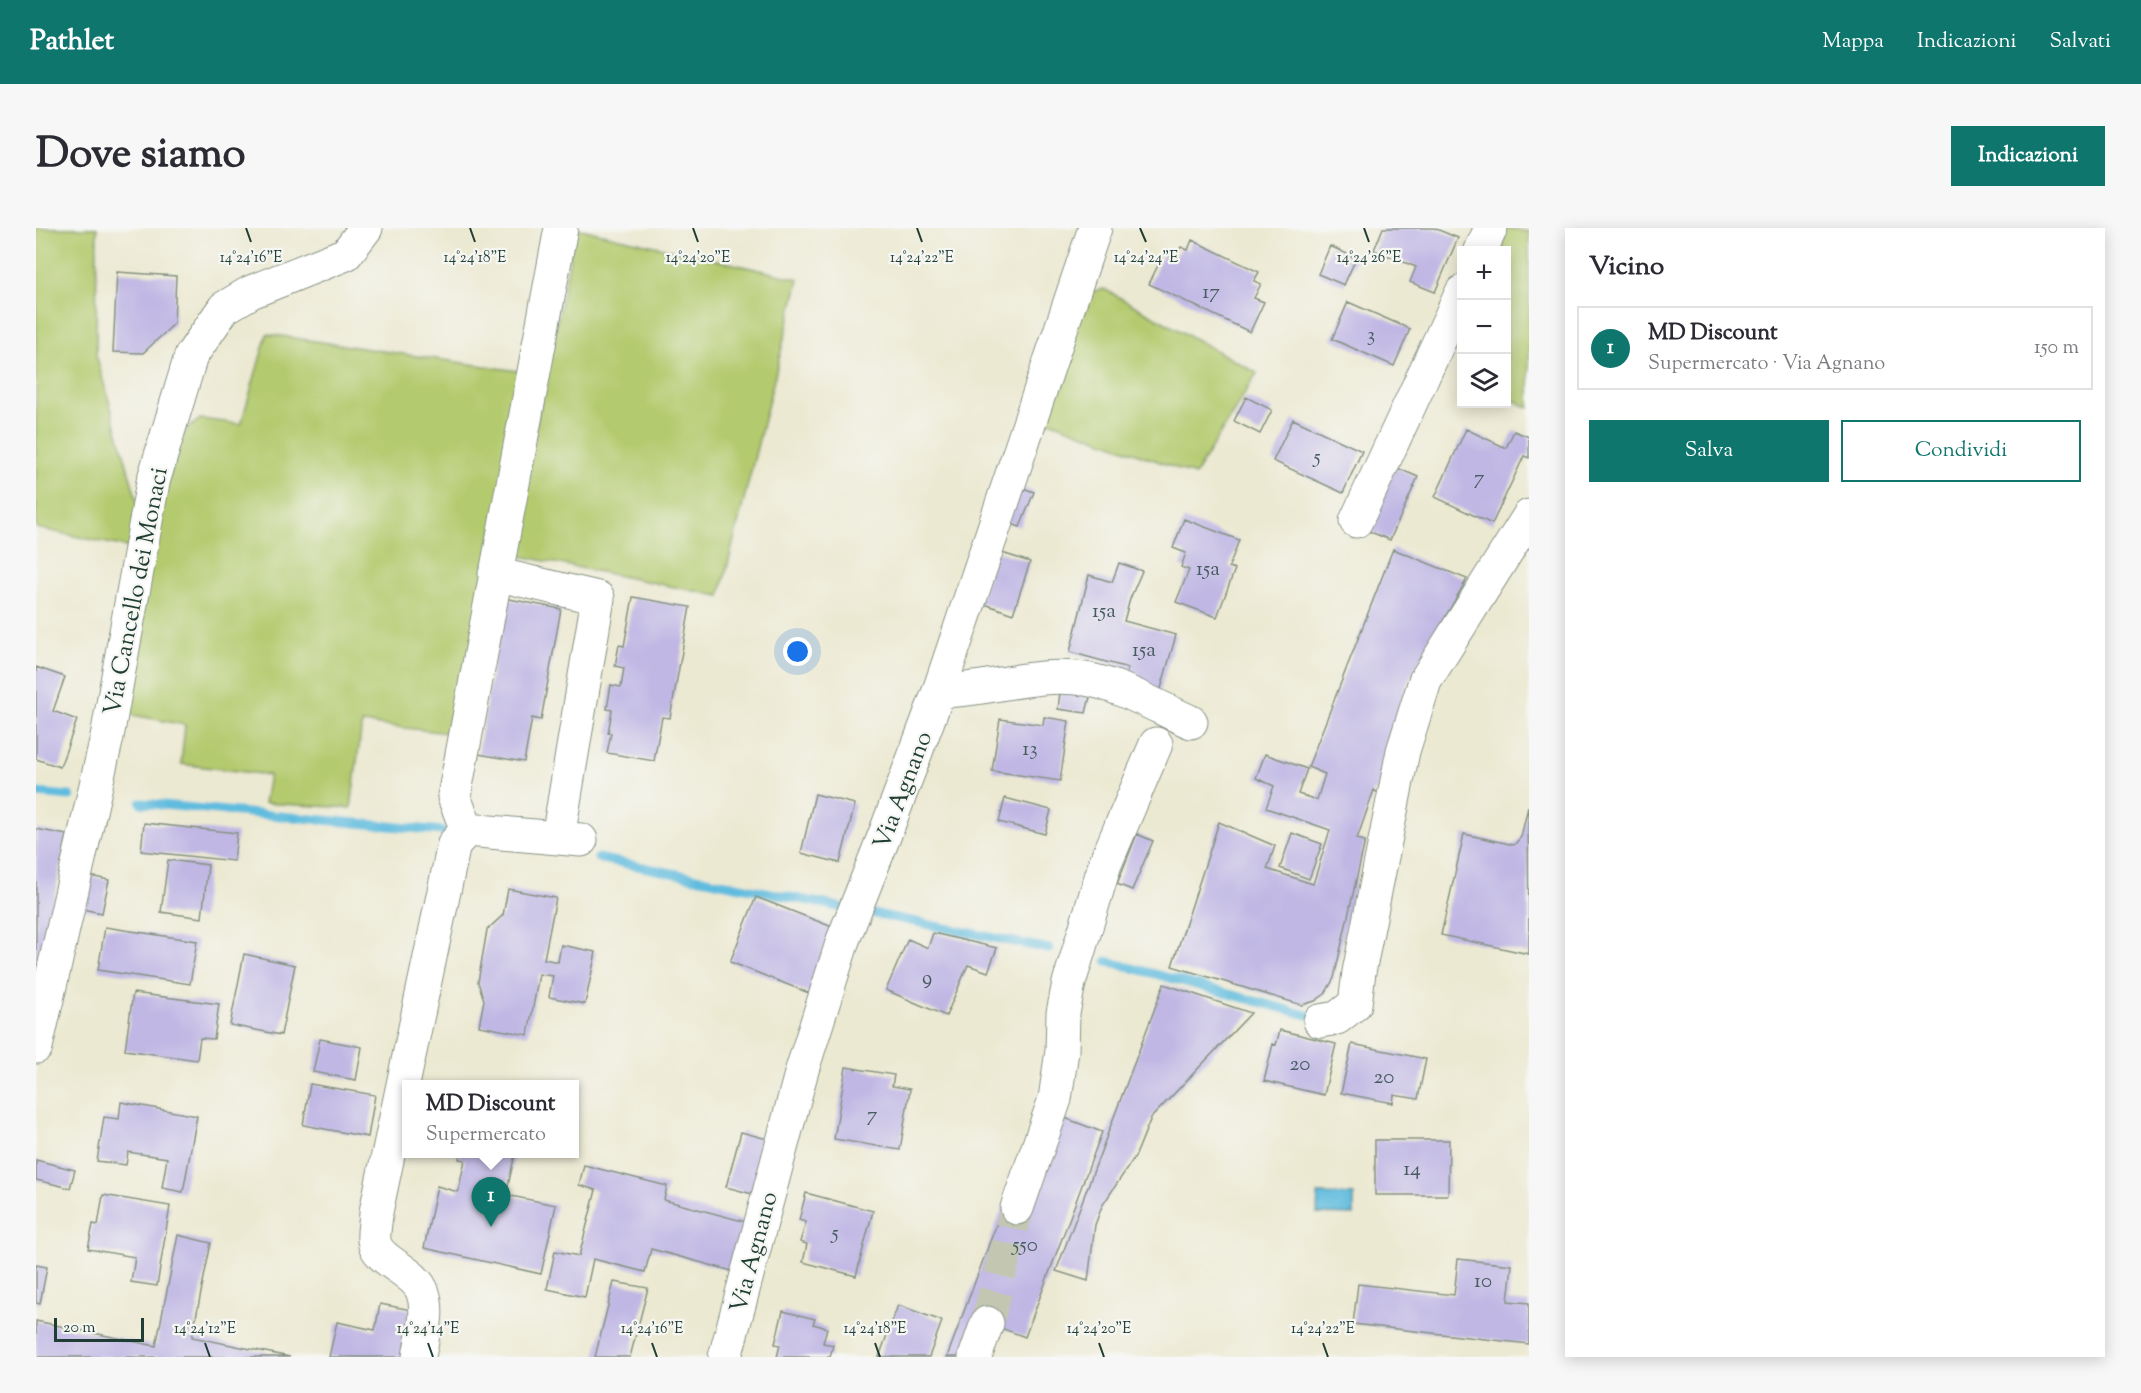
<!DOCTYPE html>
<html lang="it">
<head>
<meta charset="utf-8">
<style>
  body { margin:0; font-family:"Sorts Mill Goudy",serif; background:#f7f7f7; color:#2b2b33 }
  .controls { position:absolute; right:18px; top:18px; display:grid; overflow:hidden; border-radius:0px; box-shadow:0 3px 15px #0003 }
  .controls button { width:54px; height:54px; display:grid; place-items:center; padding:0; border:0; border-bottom:2px solid #e1e1e2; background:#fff; color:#2b2b33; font:30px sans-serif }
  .scale { position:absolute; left:18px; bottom:15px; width:90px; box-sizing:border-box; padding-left:6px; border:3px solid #1f3d34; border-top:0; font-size:16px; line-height:21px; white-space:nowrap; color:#1f3d34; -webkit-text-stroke:4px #f6f6f2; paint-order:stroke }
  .you { position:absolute; left:762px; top:424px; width:21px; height:21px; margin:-15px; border:4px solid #fff; border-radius:50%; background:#1a73e8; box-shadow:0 0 0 9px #1a73e833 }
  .badge { display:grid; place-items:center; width:39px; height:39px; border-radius:50%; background:#0f766e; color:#fff; font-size:20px; font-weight:700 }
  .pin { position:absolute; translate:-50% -50px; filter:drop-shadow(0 2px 3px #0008) }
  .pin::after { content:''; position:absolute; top:32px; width:21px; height:18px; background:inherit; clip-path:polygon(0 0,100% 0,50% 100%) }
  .popup { position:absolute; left:366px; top:852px; width:177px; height:78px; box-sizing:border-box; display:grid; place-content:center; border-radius:0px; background:#fff; filter:drop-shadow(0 2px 4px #0005); font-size:20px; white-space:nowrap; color:#7c7c81 }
  .popup b { font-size:22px; color:#2b2b33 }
  .popup::after { content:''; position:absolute; left:50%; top:100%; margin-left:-12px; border:12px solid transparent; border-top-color:#fff }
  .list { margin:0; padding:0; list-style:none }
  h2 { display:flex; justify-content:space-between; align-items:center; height:78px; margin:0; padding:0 24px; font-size:26px }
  h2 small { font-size:20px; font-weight:400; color:#7c7c81 }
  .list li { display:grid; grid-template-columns:39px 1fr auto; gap:18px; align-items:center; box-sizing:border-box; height:84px; margin:0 12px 12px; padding:0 12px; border:2px solid #e1e1e2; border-radius:0px }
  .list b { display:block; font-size:22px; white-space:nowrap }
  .list p { margin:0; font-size:20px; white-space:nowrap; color:#7c7c81 }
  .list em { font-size:20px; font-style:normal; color:#7c7c81 }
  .actions { display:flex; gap:12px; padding:18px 24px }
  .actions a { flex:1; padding:14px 0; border:2px solid #0f766e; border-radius:0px; text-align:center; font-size:21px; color:#0f766e }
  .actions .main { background:#0f766e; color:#fff }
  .icon { flex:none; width:33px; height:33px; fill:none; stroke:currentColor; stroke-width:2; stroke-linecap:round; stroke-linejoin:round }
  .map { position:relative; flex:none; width:1493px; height:1129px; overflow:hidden; border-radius:0px }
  header { display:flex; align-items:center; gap:36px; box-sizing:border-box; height:84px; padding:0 30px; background:#0f766e; color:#fff }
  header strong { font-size:28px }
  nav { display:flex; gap:33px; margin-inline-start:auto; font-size:21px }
  .intro { display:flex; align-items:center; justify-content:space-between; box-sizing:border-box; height:144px; padding:0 36px }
  h1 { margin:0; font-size:42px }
  .button { padding:15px 27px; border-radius:0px; background:#0f766e; color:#fff; font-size:21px; font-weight:700 }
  main { display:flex; gap:36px; padding:0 36px }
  aside { flex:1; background:#fff; border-radius:0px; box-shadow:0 3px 15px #0003 }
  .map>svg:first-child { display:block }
</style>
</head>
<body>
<header>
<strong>Pathlet</strong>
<nav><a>Mappa</a><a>Indicazioni</a><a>Salvati</a></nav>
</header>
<div class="intro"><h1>Dove siamo</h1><a class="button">Indicazioni</a></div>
<main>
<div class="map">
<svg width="1493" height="1129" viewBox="0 0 1493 1129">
  <rect width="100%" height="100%" fill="#f6f6f2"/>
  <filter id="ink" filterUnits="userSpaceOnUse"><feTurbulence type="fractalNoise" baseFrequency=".0167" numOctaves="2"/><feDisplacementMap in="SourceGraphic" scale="12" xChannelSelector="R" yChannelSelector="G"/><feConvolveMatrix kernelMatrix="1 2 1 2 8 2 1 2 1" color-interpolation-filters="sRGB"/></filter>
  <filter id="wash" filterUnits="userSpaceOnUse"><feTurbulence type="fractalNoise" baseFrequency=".008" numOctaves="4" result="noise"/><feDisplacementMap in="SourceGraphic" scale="24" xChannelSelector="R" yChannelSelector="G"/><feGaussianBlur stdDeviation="1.35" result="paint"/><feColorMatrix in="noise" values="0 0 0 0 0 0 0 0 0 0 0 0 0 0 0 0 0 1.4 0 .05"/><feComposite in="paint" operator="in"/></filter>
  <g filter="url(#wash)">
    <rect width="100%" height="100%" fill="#ece9d2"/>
    <!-- green -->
    <path fill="#b4ca6e" stroke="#6a8451" stroke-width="1.5" d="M0 0H61L60 127 102 276 100 321 0 300Z
      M540 0 763 51 684 368 474 326Z
      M1471 0 1493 4V180L1471 169 1470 22H1460Z
      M1068 61 1221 145 1159 247 1008 191 1052 64Z
      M231 106 488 144 420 506 326 495 315 580 228 575 233 547 145 536 149 497 86 485 114 307 148 204 164 191 205 196Z"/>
    <!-- water -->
    <path fill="#61bcde" stroke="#407c89" stroke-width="1.5" d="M1282 966 1318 967V987L1281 986Z"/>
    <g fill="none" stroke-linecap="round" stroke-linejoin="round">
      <!-- stream -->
      <path stroke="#61bcde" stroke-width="9" d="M0 565 34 568
        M105 575 407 603
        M562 630 808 680
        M835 685 1013 721
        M1071 733 1271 787"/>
    </g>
    <g id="blocks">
      <!-- building -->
      <path fill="#c0b7e4" d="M1347 0H1398L1422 10 1399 64 1374 54 1380 39 1338 22Z
        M1156 12 1223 44 1218 53 1225 56 1218 70 1228 74 1214 104 1113 56 1128 25 1139 30 1145 19 1152 22Z
        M1294 18 1320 30 1308 57 1282 46Z
        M81 44 140 48 138 96 107 125 77 124Z
        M1312 74 1374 101 1358 138 1296 111Z
        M1210 169 1236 182 1224 206 1198 193Z
        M1257 191 1326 223 1307 265 1237 233Z
        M1430 201 1470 220 1478 203 1493 209V230L1488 228 1456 296 1399 269Z
        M1359 239 1382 249 1354 312 1330 302Z
        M984 259 998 264 984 299 970 294Z
        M1148 291 1203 312 1193 339 1199 341 1181 389 1140 374 1153 342 1145 339 1150 325 1137 320Z
        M1357 321 1431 351 1371 455 1342 565 1338 562 1321 611 1329 613 1298 750 1289 766 1279 773 1266 777 1136 738 1183 594 1239 618 1231 641 1277 656 1294 602 1230 580 1238 558 1220 550 1229 526 1271 541 1262 566 1281 572 1289 546 1272 539Z
        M960 323 994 334 977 386 943 374Z
        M1083 335 1106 343 1094 371 1088 393 1140 407 1124 464 1088 454 1092 440 1034 424 1053 347 1076 354Z
        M597 369 654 379 634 490 626 489 618 533 571 525 575 505H572L576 482 571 481 575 457 585 459 588 440 579 438 583 417 588 418Z
        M468 370 525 381 505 492 496 490 488 534 442 526Z
        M0 439 29 449 17 483 41 492 24 539 0 531Z
        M1025 456 1056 461 1050 485 1022 481Z
        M1008 489 1033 493 1024 553 956 543 964 491 1007 497Z
        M779 566 819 576 804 635 765 625Z
        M969 570 1015 582 1009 606 963 594Z
        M1492 579 1493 726 1405 707 1428 606 1478 617 1485 609Z
        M108 595 201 605 198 633 105 623Z
        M0 601 31 607 1 752H0Z
        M1256 605 1286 616 1273 651 1244 640Z
        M1101 606 1117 613 1096 662 1081 656Z
        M132 632 172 637 166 690 125 684Z
        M54 648 73 652 66 685 46 681Z
        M472 661 520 670 508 731 522 734 525 717 560 724 549 776 513 769 517 748 503 746 492 807 443 798 448 772 442 754 451 702 467 687Z
        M720 669 804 702 778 767 694 734Z
        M69 699 161 713 154 756 62 742Z
        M897 705 961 720 952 744 932 737 910 788 850 762 872 711 892 720Z
        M208 726 259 737 245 807 194 797Z
        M1128 756 1215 785 1115 890 1100 927 1066 978 1059 997 1052 1053 1020 1043Z
        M97 765 183 776 178 811 164 810 161 832 89 822Z
        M1244 802 1300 816 1288 867 1228 853 1237 816 1240 817Z
        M284 811 326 819 320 852 277 844Z
        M1316 816 1390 831 1382 871 1358 867 1357 875 1305 865Z
        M810 839 858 847 856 858 874 861 864 922 798 911Z
        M274 856 339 867 332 909 267 897Z
        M85 874 161 888 147 964 126 960 131 930 92 924 90 937 61 933 68 889 83 891Z
        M1026 889 1066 904 989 1109 941 1091 927 1129H911L968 976Z
        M705 904 739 913 724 968 690 959Z
        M1339 912H1413L1412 967H1339Z
        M424 926H479L470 967 520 977 505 1046 388 1020 401 958 422 964 429 932 423 931Z
        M0 932 39 942 34 960 0 952Z
        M548 937 631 958 628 972 710 994 696 1043 615 1021 609 1044 557 1031 549 1069 511 1061 519 1023 543 1028 560 962 543 957Z
        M770 965 837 983 820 1048 767 1034 771 1016 764 1014 770 994 763 992Z
        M67 967 134 978 121 1058 95 1054 99 1029 52 1021 57 996 62 997Z
        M142 1007 175 1015 156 1109 254 1129H0V1093L120 1118Z
        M1422 1031 1476 1037 1472 1073 1493 1075V1116L1317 1096 1322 1056 1418 1067Z
        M0 1037 11 1039 4 1076 0 1075Z
        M578 1054 612 1060 594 1129H559Z
        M344 1076 376 1082 367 1129H293L301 1094 339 1102Z
        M862 1077 906 1093 893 1129H843Z
        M747 1083 779 1091 777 1096 791 1100 787 1115 797 1117 794 1129H741L744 1117 739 1116Z"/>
    </g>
  </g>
  <g filter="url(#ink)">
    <use href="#blocks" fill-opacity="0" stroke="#869383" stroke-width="1.5"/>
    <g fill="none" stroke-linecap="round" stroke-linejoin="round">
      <!-- minor-tunnel -->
      <path stroke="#c3c7b2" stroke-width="33" stroke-dasharray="33 16" stroke-linecap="butt" d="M951 1095 981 980"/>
      <!-- minor casing -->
      <g stroke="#869383" stroke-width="35">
        <path id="minor" d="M1445 22 1455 0
          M1320 293 1426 64
          M459 346 562 370 522 610
          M903 463C952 463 1000 443 1049 451 1082 456 1123 480 1155 494
          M431 602 418 569 525 0
          M1284 793 1301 790 1319 776 1323 744 1367 523 1389 453 1493 288
          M0 819 71 509 117 254 155 128 188 80 215 64 310 26 330 0
          M981 980 1019 871 1026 823 1027 785 1033 755 1069 636 1120 516
          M383 1129C386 1108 394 1085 387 1065 380 1042 340 1034 338 1012 337 1003 340 993 340 984L418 616 431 602 545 612
          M689 1129 766 842 807 712 849 606 903 463 1059 0
          M939 1129 951 1095"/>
      </g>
      <!-- minor -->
      <use href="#minor" stroke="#fff" stroke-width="33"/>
    </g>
  </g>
  <!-- ticks -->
  <path fill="none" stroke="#1f3d34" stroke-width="2" d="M210 0 215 14M434 0 439 14M657 0 662 14M881 0 886 14M1104 0 1110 14M1328 0 1333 14M169 1115 174 1129M392 1115 397 1129M616 1115 621 1129M839 1115 844 1129M1063 1115 1068 1129M1287 1115 1292 1129"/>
  <g text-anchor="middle" stroke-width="4.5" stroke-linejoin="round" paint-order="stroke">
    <!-- number labels -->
    <g font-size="21" fill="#475c60">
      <text x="1175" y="70">17</text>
      <text x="1335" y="113">3</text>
      <text x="1281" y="235">5</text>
      <text x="1443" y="256">7</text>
      <text x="1172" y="347">15a</text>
      <text x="1068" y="389">15a</text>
      <text x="1108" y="428">15a</text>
      <text x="994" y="527">13</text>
      <text x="891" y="756">9</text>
      <text x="1264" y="842">20</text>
      <text x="1348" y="855">20</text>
      <text x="836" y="893">7</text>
      <text x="1376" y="947">14</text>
      <text x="799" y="1011">5</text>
      <text x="989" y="1023">550</text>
      <text x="1447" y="1059">10</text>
    </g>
    <!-- street labels -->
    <g font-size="24" fill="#1f3d34" stroke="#f6f6f2">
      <text transform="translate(99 363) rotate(-79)" y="8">Via Cancello dei Monaci</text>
      <text transform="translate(866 562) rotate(-69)" y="8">Via Agnano</text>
      <text transform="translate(717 1024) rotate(-75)" y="8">Via Agnano</text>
    </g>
  </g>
  <g font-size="15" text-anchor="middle" fill="#1f3d34" stroke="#f6f6f2" stroke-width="4.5" stroke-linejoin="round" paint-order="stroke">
    <text x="1333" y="34">14°24'26"E</text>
    <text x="215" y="34">14°24'16"E</text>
    <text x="439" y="34">14°24'18"E</text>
    <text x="662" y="34">14°24'20"E</text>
    <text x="886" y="34">14°24'22"E</text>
    <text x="1110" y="34">14°24'24"E</text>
    <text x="169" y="1105">14°24'12"E</text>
    <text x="392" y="1105">14°24'14"E</text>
    <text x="616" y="1105">14°24'16"E</text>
    <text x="839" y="1105">14°24'18"E</text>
    <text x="1063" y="1105">14°24'20"E</text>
    <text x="1287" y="1105">14°24'22"E</text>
  </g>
</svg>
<div class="controls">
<button>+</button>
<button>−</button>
<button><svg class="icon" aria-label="layers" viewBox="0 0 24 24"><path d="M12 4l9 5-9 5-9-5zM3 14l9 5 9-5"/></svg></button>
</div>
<div class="scale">20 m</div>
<div class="you"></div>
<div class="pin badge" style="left:455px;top:999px">1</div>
<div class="popup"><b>MD Discount</b>Supermercato</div>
</div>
<aside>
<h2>Vicino<small></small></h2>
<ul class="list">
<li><span class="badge">1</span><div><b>MD Discount</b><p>Supermercato · Via Agnano</p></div><em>150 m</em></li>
</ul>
<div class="actions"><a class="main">Salva</a><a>Condividi</a></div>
</aside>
</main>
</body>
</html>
